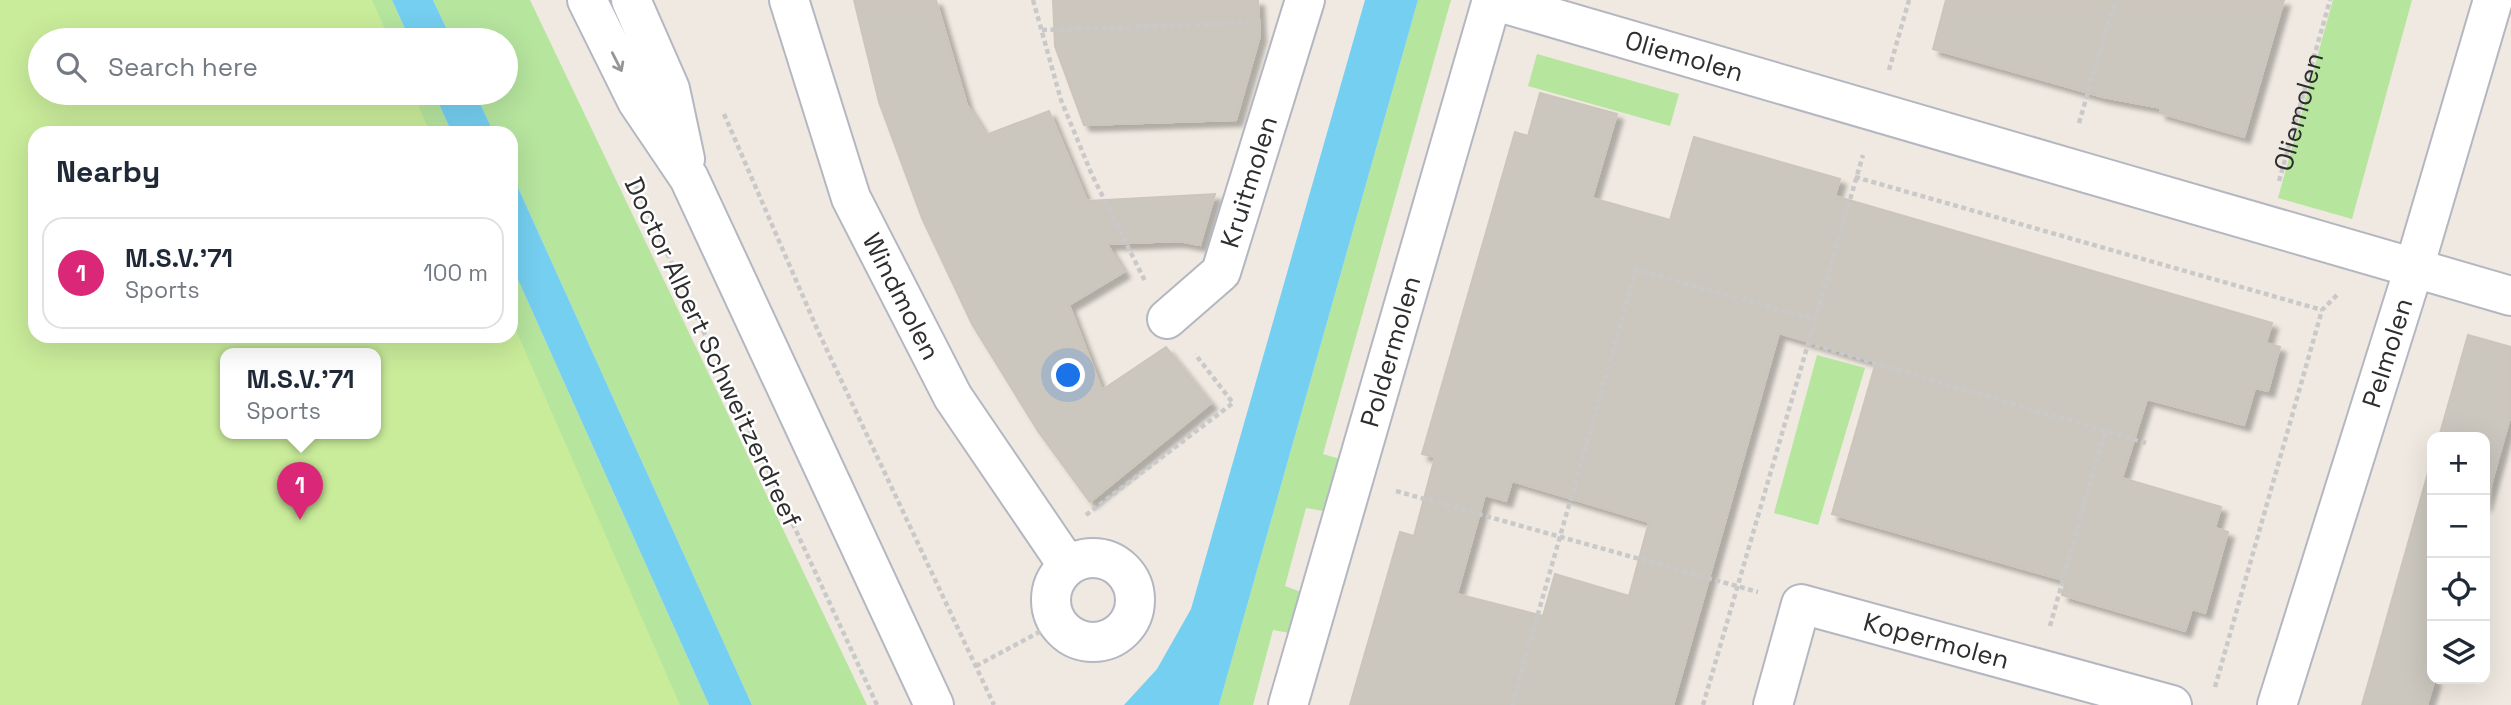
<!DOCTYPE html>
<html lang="en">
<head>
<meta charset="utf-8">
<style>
  body { margin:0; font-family:"Space Grotesk",sans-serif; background:#f2f2f3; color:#1f2937 }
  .controls { position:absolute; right:21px; bottom:21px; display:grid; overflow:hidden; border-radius:14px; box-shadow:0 7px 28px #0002 }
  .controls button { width:63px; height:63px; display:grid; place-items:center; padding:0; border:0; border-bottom:2px solid #e0e1e3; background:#fff; color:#1f2937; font:35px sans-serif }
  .you { position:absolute; left:1069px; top:376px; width:24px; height:24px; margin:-18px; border:5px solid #fff; border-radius:50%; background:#1a73e8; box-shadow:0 0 0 10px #1a73e833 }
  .badge { display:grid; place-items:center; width:46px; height:46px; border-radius:50%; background:#db2777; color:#fff; font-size:23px; font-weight:700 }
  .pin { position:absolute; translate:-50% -58px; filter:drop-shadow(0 2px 4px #0008) }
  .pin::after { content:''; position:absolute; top:37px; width:24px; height:21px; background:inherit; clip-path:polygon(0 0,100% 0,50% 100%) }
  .popup { position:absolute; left:220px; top:348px; width:161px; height:91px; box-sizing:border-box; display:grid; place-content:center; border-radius:14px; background:#fff; filter:drop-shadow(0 2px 5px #0005); font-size:23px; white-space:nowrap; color:#747a83 }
  .popup b { font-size:26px; color:#1f2937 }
  .popup::after { content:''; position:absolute; left:50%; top:100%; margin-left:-14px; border:14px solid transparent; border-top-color:#fff }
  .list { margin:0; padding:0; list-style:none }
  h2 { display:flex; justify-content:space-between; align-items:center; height:91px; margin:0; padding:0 28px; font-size:30px }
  h2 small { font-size:23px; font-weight:400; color:#747a83 }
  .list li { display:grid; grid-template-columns:46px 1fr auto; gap:21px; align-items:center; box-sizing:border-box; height:112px; margin:0 14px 14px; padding:0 14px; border:2px solid #e0e1e3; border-radius:21px }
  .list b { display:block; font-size:26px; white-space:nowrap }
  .list p { margin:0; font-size:23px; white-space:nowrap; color:#747a83 }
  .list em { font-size:23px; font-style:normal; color:#747a83 }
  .icon { flex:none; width:38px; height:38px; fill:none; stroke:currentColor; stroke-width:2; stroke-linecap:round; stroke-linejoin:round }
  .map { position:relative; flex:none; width:2511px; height:705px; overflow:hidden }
  .search { position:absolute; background:#fff; box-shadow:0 7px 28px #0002; left:28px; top:28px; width:490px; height:77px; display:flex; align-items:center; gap:18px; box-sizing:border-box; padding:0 24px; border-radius:38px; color:#747a83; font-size:26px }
  .panel { position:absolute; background:#fff; box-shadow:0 7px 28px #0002; left:28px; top:126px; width:490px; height:217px; border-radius:21px }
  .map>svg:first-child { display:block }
</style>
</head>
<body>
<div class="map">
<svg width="2511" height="705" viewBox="0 0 2511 705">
  <defs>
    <filter id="shadow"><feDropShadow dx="6" dy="6" stdDeviation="2" flood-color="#0004"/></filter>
  </defs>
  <rect width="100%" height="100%" fill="#efe9e1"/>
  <!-- green -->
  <path fill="#b6e59e" d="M310 0H392L410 40H329Z
    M433 0H530L867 705H752L511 172V133H494L475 93H506V40H452Z
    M1418 0H1451L1323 454 1340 459 1323 511 1306 508 1285 586 1301 592 1290 633 1273 630 1253 705H1219Z
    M2333 0H2412L2352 219 2278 198Z
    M1537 54 1679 94 1670 126 1528 86Z
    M354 93H434L452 133H372Z
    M511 264 709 705H639L511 336Z
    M1817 355 1865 368 1818 525 1774 513Z"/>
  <!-- pitch -->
  <path fill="#c9ec9a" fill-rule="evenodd" d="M0 0H372L390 40H40V93H413L430 133H35V336H511V319L680 705H0ZM225 354H375V434H225Z"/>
  <!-- water -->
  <path fill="#75cff0" d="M392 0H433L452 40H410Z
    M1365 0H1418L1219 705H1124L1157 669 1191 609Z
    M434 93H475L494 133H452Z
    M511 172 752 705H709L511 264Z"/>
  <!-- building -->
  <path fill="#cbc7bf" stroke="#cbc5ba" stroke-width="2" fill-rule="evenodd" filter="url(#shadow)" d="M854 0H936L967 105 986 135 1049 111 1087 201 1215 194 1200 245 1179 241 1107 244 1124 272 1069 305 1102 390 1166 347 1211 403 1090 502 1038 431 972 324 922 218 879 102Z
    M1053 0H1258L1260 36 1236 120 1084 125 1055 46Z
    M1946 0H2284L2244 137 2160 113 2161 108 2103 97 1933 49Z
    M1540 93 1617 114 1592 198 1670 220 1694 137 1840 179 1835 196 2272 323 2266 343 2280 347 2268 391 2255 388 2244 425 2147 399 2122 478 2221 507 2215 528 2228 532 2205 613 2192 609 2185 631 2062 595 2066 581 1832 514 1876 362 1779 333 1673 705H1350L1400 532 1414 536 1435 457 1422 454 1515 132 1528 136ZM1512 481 1649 522 1629 596 1555 574 1543 616 1457 594 1485 495 1506 501Z
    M2468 335 2511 347V414L2485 506V437H2439Z
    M2432 459V679H2435L2427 705H2362Z"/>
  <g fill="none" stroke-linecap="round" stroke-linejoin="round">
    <!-- street casing -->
    <g stroke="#b4b7c1" stroke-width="42">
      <g id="street">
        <path id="s2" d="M789 0 851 198 953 397 1068 566"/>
        <path id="s3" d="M1492 0C1832 99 2171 198 2511 296"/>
        <path id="s4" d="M1167 319 1221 272 1305 0"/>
        <circle cx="1093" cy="600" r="42"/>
        <path id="s5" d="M1288 705 1492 0"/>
        <path id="s6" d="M1773 705 1801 604 2172 705"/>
        <path id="s7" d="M2277 705 2414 268 2493 0"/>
      </g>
    </g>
    <!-- secondary casing -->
    <g stroke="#b4b7c1" stroke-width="42">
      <path id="secondary" d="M587 0 637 101 689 178 934 705
        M631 0 670 89 685 159"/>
    </g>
    <!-- path -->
    <g stroke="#c9c9c9" stroke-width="4.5" stroke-dasharray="5 3.5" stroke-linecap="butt">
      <path d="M1033 0 1061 100 1092 175 1145 281"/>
      <path d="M1042 30 1249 23"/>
      <path d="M1889 70 1909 0"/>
      <path d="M724 114 818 331 994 705"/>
      <path d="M2079 123 2115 0"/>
      <path d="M1855 177 2322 310"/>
      <path id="s1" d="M2279 181 2330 0"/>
      <path d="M635 184 877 705"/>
      <path d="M1807 343 2146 443"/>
      <path d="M1396 491 1758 592"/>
      <path d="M1086 515 1233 403 1195 354"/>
      <path d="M2050 626 2105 431"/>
      <path d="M976 666 1058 622"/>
      <path d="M2215 687 2322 310 2338 294"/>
      <path d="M1512 705 1636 270 1814 319"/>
      <path d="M1703 705 1863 155"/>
    </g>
    <!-- street -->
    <use href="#street" stroke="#fff" stroke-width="38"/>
    <!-- secondary -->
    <use href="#secondary" stroke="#fff" stroke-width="38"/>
  </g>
  <!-- one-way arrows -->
  <defs><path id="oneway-shaft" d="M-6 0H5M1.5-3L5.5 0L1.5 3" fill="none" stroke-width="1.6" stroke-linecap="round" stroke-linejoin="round" transform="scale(1.75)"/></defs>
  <use stroke="#969696" href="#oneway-shaft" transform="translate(617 62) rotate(63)"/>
  <g text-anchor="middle" stroke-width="5" stroke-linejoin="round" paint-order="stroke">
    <!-- street labels -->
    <g font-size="26" fill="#2e2e2e" stroke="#fff">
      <text dy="9" stroke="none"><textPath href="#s3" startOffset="200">Oliemolen</textPath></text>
      <text dy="9" stroke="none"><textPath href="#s1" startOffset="72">Oliemolen</textPath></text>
      <text dy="9" stroke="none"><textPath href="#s4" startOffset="166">Kruitmolen</textPath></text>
      <text dy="9" stroke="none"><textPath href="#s2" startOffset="318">Windmolen</textPath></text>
      <text transform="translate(713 352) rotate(65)" y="9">Doctor Albert Schweitzerdreef</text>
      <text dy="9" stroke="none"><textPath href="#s5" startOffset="368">Poldermolen</textPath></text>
      <text dy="9" stroke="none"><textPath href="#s7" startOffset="369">Pelmolen</textPath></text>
      <text dy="9" stroke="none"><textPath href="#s6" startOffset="245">Kopermolen</textPath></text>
    </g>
  </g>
</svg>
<div class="controls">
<button>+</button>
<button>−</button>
<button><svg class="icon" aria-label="locate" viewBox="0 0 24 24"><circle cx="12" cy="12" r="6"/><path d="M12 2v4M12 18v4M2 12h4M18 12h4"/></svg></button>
<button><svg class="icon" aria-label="layers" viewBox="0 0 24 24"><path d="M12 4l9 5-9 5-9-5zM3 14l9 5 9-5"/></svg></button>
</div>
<div class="you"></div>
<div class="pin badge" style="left:300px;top:520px">1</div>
<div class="popup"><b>M.S.V.'71</b>Sports</div>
<div class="search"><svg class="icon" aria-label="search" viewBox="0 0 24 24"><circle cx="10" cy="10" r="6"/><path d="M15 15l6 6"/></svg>Search here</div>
<section class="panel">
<h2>Nearby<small></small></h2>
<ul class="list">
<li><span class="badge">1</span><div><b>M.S.V.'71</b><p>Sports</p></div><em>100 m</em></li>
</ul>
</section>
</div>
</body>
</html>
